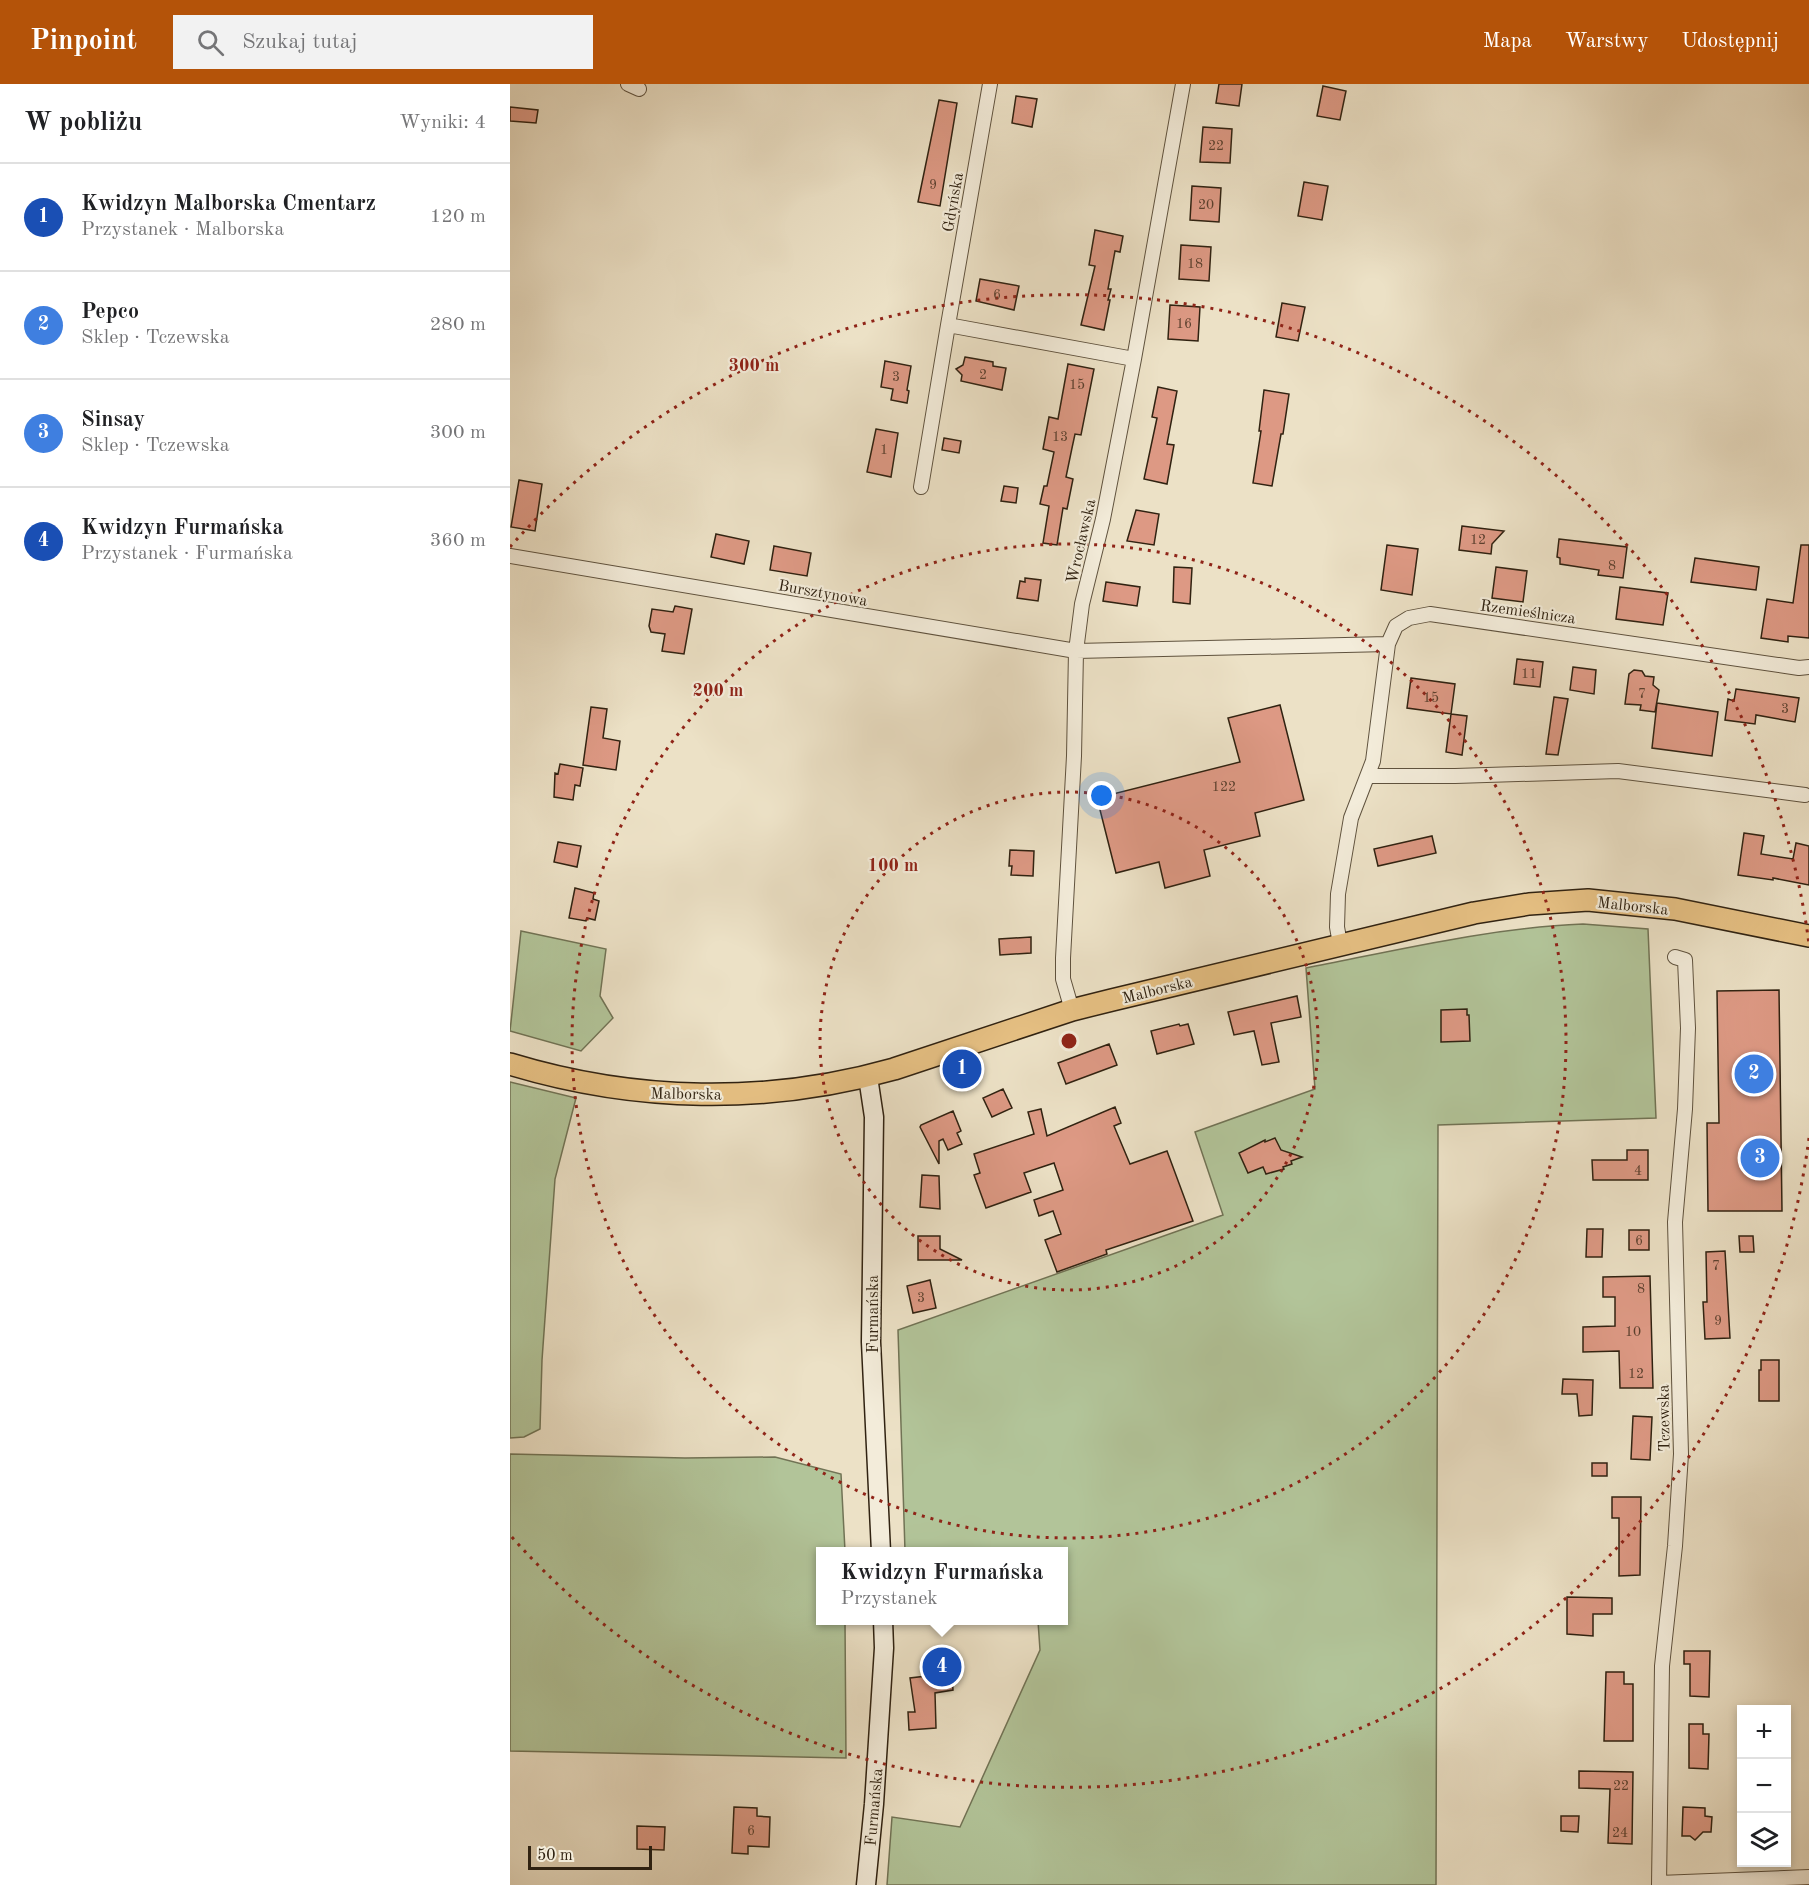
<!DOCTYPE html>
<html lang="pl">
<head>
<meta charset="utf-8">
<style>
  body { margin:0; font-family:"Old Standard TT",serif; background:#f2f2f2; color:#202124 }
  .controls { position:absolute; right:18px; bottom:18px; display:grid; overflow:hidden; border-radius:0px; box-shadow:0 3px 9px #0003 }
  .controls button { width:54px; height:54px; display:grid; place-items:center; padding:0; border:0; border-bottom:2px solid #e0e0e0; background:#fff; color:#202124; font:30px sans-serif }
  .scale { position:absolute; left:18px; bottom:15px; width:124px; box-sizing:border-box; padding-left:6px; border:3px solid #302211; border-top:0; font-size:16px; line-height:21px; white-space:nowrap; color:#302211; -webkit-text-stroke:4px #f3ecda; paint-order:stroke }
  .you { position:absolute; left:592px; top:712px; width:21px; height:21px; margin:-15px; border:4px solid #fff; border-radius:50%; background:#1a73e8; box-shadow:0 0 0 9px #1a73e833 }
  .badge { display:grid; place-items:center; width:39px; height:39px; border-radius:50%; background:#b45309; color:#fff; font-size:20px; font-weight:700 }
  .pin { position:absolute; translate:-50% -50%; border:3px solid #fff; box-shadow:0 2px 6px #0006 }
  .popup { position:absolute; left:306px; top:1463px; width:252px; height:78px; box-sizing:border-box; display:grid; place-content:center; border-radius:0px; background:#fff; filter:drop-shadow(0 2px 4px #0005); font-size:20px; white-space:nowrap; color:#757577 }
  .popup b { font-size:22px; color:#202124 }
  .popup::after { content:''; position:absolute; left:50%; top:100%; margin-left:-12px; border:12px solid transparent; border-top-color:#fff }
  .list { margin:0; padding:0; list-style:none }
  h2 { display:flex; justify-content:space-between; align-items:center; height:78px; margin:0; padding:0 24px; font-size:26px }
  h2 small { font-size:20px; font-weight:400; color:#757577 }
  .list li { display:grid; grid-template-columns:39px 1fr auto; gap:18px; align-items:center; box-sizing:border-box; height:108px; padding:0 24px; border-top:2px solid #e0e0e0 }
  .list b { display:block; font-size:22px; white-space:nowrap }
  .list p { margin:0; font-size:20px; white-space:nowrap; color:#757577 }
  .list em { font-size:20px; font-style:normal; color:#757577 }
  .icon { flex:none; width:33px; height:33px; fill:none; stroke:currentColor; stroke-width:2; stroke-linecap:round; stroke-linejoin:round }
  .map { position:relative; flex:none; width:1299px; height:1801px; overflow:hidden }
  header { display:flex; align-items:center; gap:36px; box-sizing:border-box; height:84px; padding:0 30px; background:#b45309; color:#fff }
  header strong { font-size:28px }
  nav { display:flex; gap:33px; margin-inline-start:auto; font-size:21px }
  .search { width:420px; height:54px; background:#f2f2f2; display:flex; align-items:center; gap:15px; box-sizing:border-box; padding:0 21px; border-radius:0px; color:#757577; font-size:22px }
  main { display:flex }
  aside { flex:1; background:#fff }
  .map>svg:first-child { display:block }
</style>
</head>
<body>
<header>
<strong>Pinpoint</strong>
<div class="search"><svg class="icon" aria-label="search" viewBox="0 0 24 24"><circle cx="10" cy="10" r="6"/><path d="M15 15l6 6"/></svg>Szukaj tutaj</div>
<nav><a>Mapa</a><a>Warstwy</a><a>Udostępnij</a></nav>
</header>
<main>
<aside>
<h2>W pobliżu<small>Wyniki: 4</small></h2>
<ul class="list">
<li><span class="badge" style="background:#1a4fb4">1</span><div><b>Kwidzyn Malborska Cmentarz</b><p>Przystanek · Malborska</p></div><em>120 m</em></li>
<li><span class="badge" style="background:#3f7fe0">2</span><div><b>Pepco</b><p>Sklep · Tczewska</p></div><em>280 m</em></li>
<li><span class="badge" style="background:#3f7fe0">3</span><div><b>Sinsay</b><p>Sklep · Tczewska</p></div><em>300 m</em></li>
<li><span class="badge" style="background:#1a4fb4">4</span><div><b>Kwidzyn Furmańska</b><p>Przystanek · Furmańska</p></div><em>360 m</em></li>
</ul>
</aside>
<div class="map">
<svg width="1299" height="1801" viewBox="0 0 1299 1801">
  <rect width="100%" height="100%" fill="#ece1c6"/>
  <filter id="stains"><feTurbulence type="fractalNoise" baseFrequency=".00333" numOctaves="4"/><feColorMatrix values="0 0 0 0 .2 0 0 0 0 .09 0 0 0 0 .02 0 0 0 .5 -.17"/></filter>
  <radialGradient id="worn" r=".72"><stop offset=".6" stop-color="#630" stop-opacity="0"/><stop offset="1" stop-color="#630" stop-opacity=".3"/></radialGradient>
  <!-- green -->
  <path fill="#b2c499" stroke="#717355" stroke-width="1.5" d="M1073 840 1138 845 1146 1034 928 1041 926 1801H377L382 1733 450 1743 530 1566 528 1537 554 1536V1468L395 1467 388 1246 713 1131 685 1048 805 1005 796 884C888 866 979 844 1073 840Z
    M11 847 96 865 90 912 103 934 71 967 0 947Z
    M0 998 66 1014 45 1095 32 1276 30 1345 14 1353 0 1354Z
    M0 1370 175 1374 265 1373 331 1390 335 1467 310 1468V1536L335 1537 336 1674 0 1667Z"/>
  <!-- building -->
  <path fill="#dd9984" stroke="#302211" stroke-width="1.5" d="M709 0H732L729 22 706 19Z
    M813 2 836 7 830 36 807 32Z
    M506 12 527 15 522 43 502 39Z
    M429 16 447 19 430 122 408 118Z
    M0 23 28 26 26 39 0 37Z
    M693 43 722 45 720 79 690 78Z
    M794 98 818 102 812 136 788 132Z
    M682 102 711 104 709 138 680 136Z
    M585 146 613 152 610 168 605 167 598 205H601L598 216H600L594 246 571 241 585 182 579 181Z
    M671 161 701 163 699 197 669 195Z
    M470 195 509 202 504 226 466 217Z
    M772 219 795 223 788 257 766 253Z
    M660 221 690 223 688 257 658 255Z
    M455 273 483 278V282L496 284 492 306 451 297 452 291 446 285 453 281Z
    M375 277 401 282 397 306 399 307 397 319 381 316 383 305 371 303Z
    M558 280 584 285 571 351 565 350 562 364 556 393 563 395 557 425 553 424 547 461 533 459 539 422 530 420 534 402H537L544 368 533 365 539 333 548 335Z
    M648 303 667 307 657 360 664 361 657 400 634 395 647 334 642 333Z
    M754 306 779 310 773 350H771L762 402 743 399 751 347H749Z
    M366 345 388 349 381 393 357 388Z
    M434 354 451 357 449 369 432 366Z
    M9 396 32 400 25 447 1 443Z
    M494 402 508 404 506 419 491 417Z
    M626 426 649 430 644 461 617 457Z
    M952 442 960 443 994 447 982 460 981 470 949 466Z
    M206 450 239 457 234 480 201 473Z
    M1049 455 1117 463 1113 494 1088 491 1089 486 1050 480V474L1047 473Z
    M877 461 908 465 902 511 871 506Z
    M1291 461H1299V554L1278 552V558L1251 554 1257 515 1283 519Z
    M264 462 301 469 297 492 260 486Z
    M1185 474 1249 483 1246 506 1181 498Z
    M664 483 682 484 680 520 663 518Z
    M986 483 1017 487 1013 518 982 514Z
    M515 494 531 496 528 517 507 514 510 497 515 498Z
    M596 498 630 503 627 522 593 517Z
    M1110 503 1158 509 1153 541 1106 535Z
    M165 522 182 525 174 570 152 567 155 550 141 548 139 542 142 525 163 528Z
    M1007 575 1033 578 1030 603 1004 600Z
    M1063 583 1086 586 1084 610 1060 606Z
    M1124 586 1132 587 1135 592 1144 593 1143 601 1149 606 1145 628 1130 626 1131 621 1115 620 1119 590Z
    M901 594 945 600 941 630 897 624Z
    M1226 605 1289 614 1285 638 1246 631 1245 640 1215 636 1218 615 1224 617Z
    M1044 613 1058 615 1048 671 1036 670Z
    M1147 619 1208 628 1202 672 1142 664Z
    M770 621 794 716 745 729 750 752 694 766 700 792 655 804 649 778 606 789 587 714 730 678 718 634Z
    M81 623 97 625 93 654 110 657 106 686 73 681Z
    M941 630 957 632 952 671 936 668Z
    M50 680 73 684 70 702 65 701 63 716 44 713 45 689 48 690Z
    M1234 749 1254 752 1251 770 1283 775 1286 759 1299 762V801L1263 794V796L1228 791Z
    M922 752 926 769 868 782 864 765Z
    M48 758 71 762 67 783 44 778Z
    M500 766 524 767 523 792 501 791 502 782H499Z
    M65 804 84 809 83 815 89 817 85 836 77 834 76 837 59 834Z
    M521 853V869L490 871 489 855Z
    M1269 906 1272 1127H1198L1197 1039H1209L1207 907Z
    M787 912 791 933 761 939 769 978 752 981 744 947 724 951 718 928Z
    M957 925V931H959L960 957 931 958V926Z
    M669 940 670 942 678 940 684 960 647 970 641 947Z
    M599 960 607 981 556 1000 548 979Z
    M493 1005 502 1024 482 1033 473 1014Z
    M605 1023 611 1039 604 1042 620 1080 657 1067 683 1137 596 1166 597 1170 547 1188 535 1156 551 1150 543 1127 529 1132 524 1116 553 1106 544 1079 514 1089 521 1108 476 1124 464 1091 470 1089 464 1070 524 1050 518 1028 531 1025 537 1052Z
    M443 1027 451 1047 447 1049 452 1060 438 1066 433 1055 429 1057V1080L410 1043 411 1041Z
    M765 1054 771 1066 792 1073 781 1077 782 1080 773 1083 774 1085 756 1090 753 1083 738 1089 729 1069 755 1056V1058Z
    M1117 1066H1138V1096H1083L1082 1076H1117Z
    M412 1091 429 1092 430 1125 410 1123Z
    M1077 1145H1093L1092 1173H1076Z
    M1119 1146H1139V1166H1119Z
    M408 1152H430V1165L452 1176H408Z
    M1229 1152H1243L1244 1168H1230Z
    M1215 1167 1220 1254 1195 1255 1193 1218H1197L1196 1168Z
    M1140 1192 1143 1304H1110L1109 1267 1073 1268V1243L1105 1242V1213H1093V1193Z
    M420 1196 426 1224 403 1229 397 1202Z
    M1251 1276H1269V1317H1249V1286H1251Z
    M1053 1295 1083 1296 1082 1331 1069 1332 1067 1310H1052Z
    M1123 1332 1142 1333 1140 1376 1121 1375Z
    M1082 1379H1097V1392H1082Z
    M1102 1413H1131L1130 1491 1109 1492V1434H1102Z
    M1057 1513 1102 1514V1530H1083V1552L1057 1550Z
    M1174 1567H1200L1199 1613 1180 1612V1580H1174Z
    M1096 1588H1114V1600H1123V1657H1094Z
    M442 1589 443 1606 425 1609 426 1644 399 1646 398 1628H405L400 1594Z
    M1179 1640H1193V1650H1199L1198 1685 1179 1684Z
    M1069 1687 1123 1688 1122 1760 1098 1759 1100 1705 1069 1704Z
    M224 1723 247 1724V1732L260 1733 259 1763 238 1762V1770L222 1769Z
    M1173 1723 1195 1724V1732L1202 1733 1201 1748H1193L1185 1756 1180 1752H1172Z
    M1051 1732H1069L1068 1748 1051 1747Z
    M127 1742 155 1743 154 1766 127 1765Z"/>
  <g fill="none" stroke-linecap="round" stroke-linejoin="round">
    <!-- street casing -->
    <g stroke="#5f523e" stroke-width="16">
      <path id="street" d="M118 0 129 5
        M438 241 480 0
        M411 403 438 241 624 275
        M0 472 566 567 878 560
        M858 692H945L1108 687 1295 711
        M830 860 827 843 828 810 841 734 863 677 878 560 886 542 899 534 920 530 1289 584 1299 583
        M562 926 553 895V874L564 672 566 567 572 520 593 435 624 275 673 0
        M1149 1799 1299 1793
        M1149 1801 1152 1582 1165 1462 1171 1370 1165 1138 1175 1025 1178 944 1175 876 1165 873"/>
    </g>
    <!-- secondary casing -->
    <g stroke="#302211" stroke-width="21">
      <path id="secondary" d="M358 993 364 1033 361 1258 371 1468
        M356 1801 364 1720 374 1564 373 1536"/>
    </g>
    <!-- primary casing -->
    <g stroke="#302211" stroke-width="24">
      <path id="primary" d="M0 980C125 1018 257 1021 384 985L562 926 602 916 964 829 1019 820 1078 816 1165 825 1299 852"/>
    </g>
    <!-- street -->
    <use href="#street" stroke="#f3ecda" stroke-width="14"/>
    <!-- secondary -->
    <use href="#secondary" stroke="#f3ecda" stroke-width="18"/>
    <!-- primary -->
    <use href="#primary" stroke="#e6c083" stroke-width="21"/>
  </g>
  <!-- distance rings -->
  <g fill="none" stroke="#8f2418" stroke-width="3" stroke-dasharray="3 6">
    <circle cx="559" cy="957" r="249"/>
    <circle cx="559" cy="957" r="497"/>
    <path d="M1299 1054A746 746 0 0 1 0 1451M0 463A746 746 0 0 1 1299 860"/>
  </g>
  <g text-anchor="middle" stroke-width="4.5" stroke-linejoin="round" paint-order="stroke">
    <!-- number labels -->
    <g font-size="14" fill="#5b402e">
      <text x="706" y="66">22</text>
      <text x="423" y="105">9</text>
      <text x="696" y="125">20</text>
      <text x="685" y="184">18</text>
      <text x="487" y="215">6</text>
      <text x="674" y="244">16</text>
      <text x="473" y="295">2</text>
      <text x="386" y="297">3</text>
      <text x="567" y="305">15</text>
      <text x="550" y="357">13</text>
      <text x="374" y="370">1</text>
      <text x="968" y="460">12</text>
      <text x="1102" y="486">8</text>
      <text x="1019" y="594">11</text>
      <text x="1132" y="614">7</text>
      <text x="921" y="618">15</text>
      <text x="1275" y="629">3</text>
      <text x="714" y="707">122</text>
      <text x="1128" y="1091">4</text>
      <text x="1129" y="1161">6</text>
      <text x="1206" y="1186">7</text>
      <text x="1131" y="1209">8</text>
      <text x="411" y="1218">3</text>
      <text x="1208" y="1241">9</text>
      <text x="1123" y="1252">10</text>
      <text x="1126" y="1294">12</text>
      <text x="1111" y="1706">22</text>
      <text x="241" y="1751">6</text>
      <text x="1110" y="1753">24</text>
    </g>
    <!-- street labels -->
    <g font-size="16" fill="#302211" stroke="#f3ecda">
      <text transform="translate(442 118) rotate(-80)" y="6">Gdyńska</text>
      <text transform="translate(570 457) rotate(-77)" y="6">Wrocławska</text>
      <text transform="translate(313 508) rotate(10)" y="6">Bursztynowa</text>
      <text transform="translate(1018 527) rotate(8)" y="6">Rzemieślnicza</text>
      <text transform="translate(1123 821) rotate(6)" y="6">Malborska</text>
      <text transform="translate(647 905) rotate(-14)" y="6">Malborska</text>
      <text transform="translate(176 1009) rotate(1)" y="6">Malborska</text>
      <text transform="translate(362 1230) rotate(-90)" y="6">Furmańska</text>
      <text transform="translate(1153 1334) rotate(-91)" y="6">Tczewska</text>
      <text transform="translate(363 1723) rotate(-85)" y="6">Furmańska</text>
    </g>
  </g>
  <circle cx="559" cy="957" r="9" fill="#8f2418" stroke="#f3ecda" stroke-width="3"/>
  <g font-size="18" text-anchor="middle" font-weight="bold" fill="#8f2418" stroke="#f3ecda" stroke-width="4.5" stroke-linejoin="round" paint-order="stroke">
    <text x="244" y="287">300 m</text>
    <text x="208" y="612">200 m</text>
    <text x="383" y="787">100 m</text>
  </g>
  <rect width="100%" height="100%" filter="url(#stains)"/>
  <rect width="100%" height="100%" fill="url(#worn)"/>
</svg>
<div class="controls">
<button>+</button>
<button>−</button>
<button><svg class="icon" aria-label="layers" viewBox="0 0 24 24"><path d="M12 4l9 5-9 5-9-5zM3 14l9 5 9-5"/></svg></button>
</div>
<div class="scale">50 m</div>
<div class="you"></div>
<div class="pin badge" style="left:452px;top:985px;background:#1a4fb4">1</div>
<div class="pin badge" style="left:1244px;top:990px;background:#3f7fe0">2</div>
<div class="pin badge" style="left:1250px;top:1074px;background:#3f7fe0">3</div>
<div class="pin badge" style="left:432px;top:1583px;background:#1a4fb4">4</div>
<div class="popup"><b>Kwidzyn Furmańska</b>Przystanek</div>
</div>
</main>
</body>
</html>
